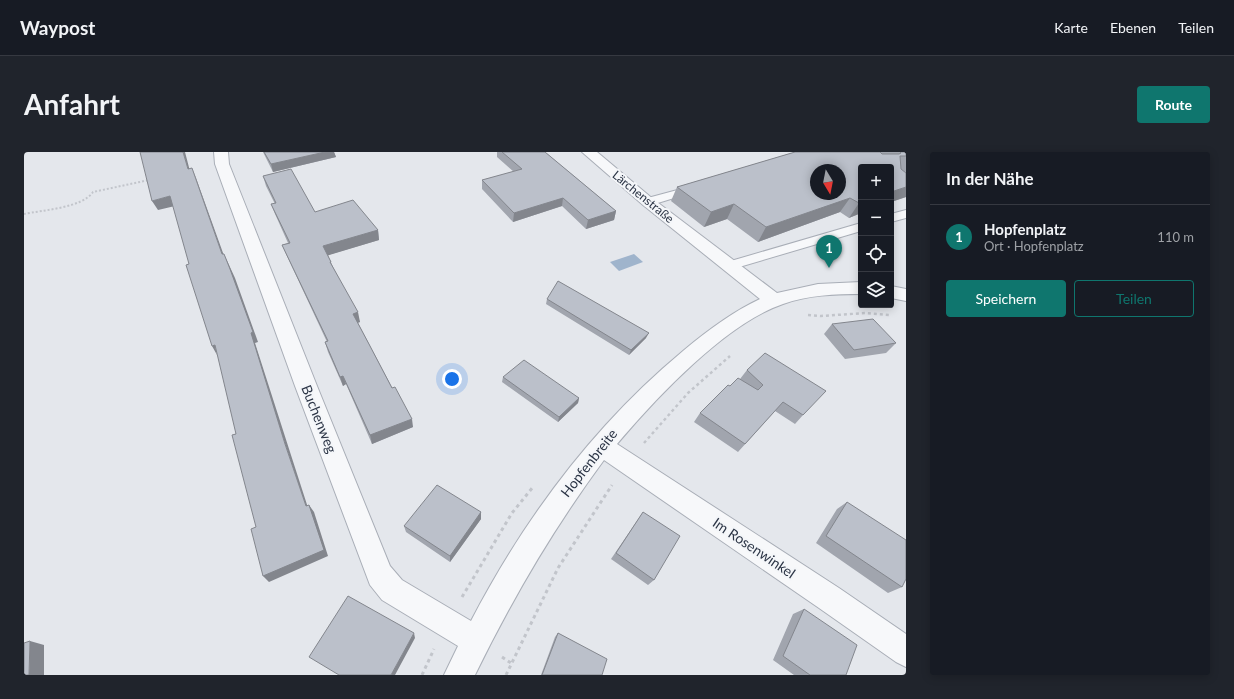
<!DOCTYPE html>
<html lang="de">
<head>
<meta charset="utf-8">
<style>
  body { margin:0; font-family:Lato,sans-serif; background:#20242c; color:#f1f3f6 }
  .controls { position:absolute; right:12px; top:12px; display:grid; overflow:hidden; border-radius:4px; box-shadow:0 2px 10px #0003 }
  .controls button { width:36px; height:36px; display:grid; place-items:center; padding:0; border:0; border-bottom:1px solid #363941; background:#171b24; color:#f1f3f6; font:20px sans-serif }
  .compass { position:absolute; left:786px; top:12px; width:36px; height:36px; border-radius:50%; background:#171b24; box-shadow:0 2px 10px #0003; rotate:170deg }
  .you { position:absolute; left:428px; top:227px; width:14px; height:14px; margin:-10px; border:3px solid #fff; border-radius:50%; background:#1a73e8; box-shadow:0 0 0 6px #1a73e833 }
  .badge { display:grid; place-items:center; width:26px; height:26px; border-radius:50%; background:#0f766e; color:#fff; font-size:13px; font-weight:700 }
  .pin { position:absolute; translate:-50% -33px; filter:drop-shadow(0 1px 2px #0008) }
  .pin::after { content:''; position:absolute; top:21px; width:14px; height:12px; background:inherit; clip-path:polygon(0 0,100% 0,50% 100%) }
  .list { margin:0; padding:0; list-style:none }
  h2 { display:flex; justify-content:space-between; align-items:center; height:52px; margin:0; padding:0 16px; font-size:17px }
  h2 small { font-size:13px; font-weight:400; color:#9ea1a6 }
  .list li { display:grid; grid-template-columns:26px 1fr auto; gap:12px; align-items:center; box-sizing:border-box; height:64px; padding:0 16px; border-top:1px solid #363941 }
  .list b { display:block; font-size:15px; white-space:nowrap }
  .list p { margin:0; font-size:13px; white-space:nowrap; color:#9ea1a6 }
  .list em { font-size:13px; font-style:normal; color:#9ea1a6 }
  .actions { display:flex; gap:8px; padding:12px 16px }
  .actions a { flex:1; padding:9px 0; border:1px solid #0f766e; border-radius:4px; text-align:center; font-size:14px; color:#0f766e }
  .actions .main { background:#0f766e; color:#fff }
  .icon { flex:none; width:22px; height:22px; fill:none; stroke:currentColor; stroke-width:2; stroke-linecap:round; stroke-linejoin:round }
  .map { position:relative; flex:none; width:882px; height:523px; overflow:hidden; border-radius:4px }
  header { display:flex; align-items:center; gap:24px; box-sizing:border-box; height:56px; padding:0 20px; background:#171b24; border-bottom:1px solid #363941 }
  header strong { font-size:19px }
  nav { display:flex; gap:22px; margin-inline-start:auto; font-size:14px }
  .intro { display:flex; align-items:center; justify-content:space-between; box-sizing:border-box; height:96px; padding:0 24px }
  h1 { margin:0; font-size:28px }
  .button { padding:10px 18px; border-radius:4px; background:#0f766e; color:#fff; font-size:14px; font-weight:700 }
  main { display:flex; gap:24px; padding:0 24px }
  aside { flex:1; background:#171b24; border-radius:4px; box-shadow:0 2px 10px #0003 }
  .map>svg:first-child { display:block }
</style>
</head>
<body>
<header>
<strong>Waypost</strong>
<nav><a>Karte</a><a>Ebenen</a><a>Teilen</a></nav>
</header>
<div class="intro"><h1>Anfahrt</h1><a class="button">Route</a></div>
<main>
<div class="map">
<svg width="882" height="523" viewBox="0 0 882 523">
  <rect width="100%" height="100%" fill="#e4e7ec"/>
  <!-- water -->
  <path fill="#9fb4cc" d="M610 102 619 110 595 119 586 110Z"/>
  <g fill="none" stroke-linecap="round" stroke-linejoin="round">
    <!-- lane casing -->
    <g stroke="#a9aeb7" stroke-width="2">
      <path id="lane" d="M672 33 676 34 678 36 676 38 624 54 620 53 618 50 620 47Z
        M882 58V66L867 70V62Z
        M837 71V79L705 118 700 117 698 114 700 111Z"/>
    </g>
    <!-- street casing -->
    <g stroke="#a9aeb7" stroke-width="2">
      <path id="street" d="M190 0H204L205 12 293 234 366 414 378 428 447 469C500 367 570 273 659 199 683 179 708 160 736 147L619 53 558 0H573L629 47 753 141 794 132 837 130V142C811 142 784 143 759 152 701 172 632 246 593 292L815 436 882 482V515L872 510 795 456 580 308C529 377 488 447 451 523H420L434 494 358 448 346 433 271 234 191 12Z
        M867 134 882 137V149L867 146Z"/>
    </g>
    <!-- path-far2 -->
    <path stroke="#c2c5cb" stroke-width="2" stroke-dasharray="2 2" stroke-linecap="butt" d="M0 62C19 58 58 56 69 40L125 28"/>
    <!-- path-far1 -->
    <path stroke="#c2c5cb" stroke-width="2.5" stroke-dasharray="3 3" stroke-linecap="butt" d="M784 163 797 164 842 161 865 163
      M620 291 664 241 706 204"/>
    <!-- path -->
    <path stroke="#c2c5cb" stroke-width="3" stroke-dasharray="3.5 3.5" stroke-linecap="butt" d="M438 445 488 361 509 335
      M478 505 487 511
      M398 523 410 497
      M482 523 534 416 588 333"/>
    <!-- lane -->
    <use href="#lane" fill="#f7f8fa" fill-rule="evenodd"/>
    <!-- street -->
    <use href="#street" fill="#f7f8fa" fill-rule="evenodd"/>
  </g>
  <!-- wall -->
  <path fill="#a1a5ae" d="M239 0H310L312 5 249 20Z
    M473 0H521L592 59 590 68 562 77 538 54 489 70 458 37V28L490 20 473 5Z
    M771 0H882V45L867 50V15H837V61L825 66 816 60 734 90 703 67 680 75 647 49 653 35Z
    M239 24 291 60 354 78 355 88 304 103 309 115 336 170 334 171 389 275 348 292 322 232 319 234 304 200 301 190H303L262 102 258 93 264 91 251 62 247 52H251L242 34Z
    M523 147 622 186 605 203 522 152Z
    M808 172 872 191 862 201 821 207 800 182Z
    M723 218 779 263 771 272 751 259 714 300 670 270 676 261 706 234 718 229 716 227Z
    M479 225 555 246 554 251 534 270 478 230Z
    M823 350 878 435 864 441 792 391 813 357Z
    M457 360V367L426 410 382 380 380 374Z
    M619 360 630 428 624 433 587 407Z
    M780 457 822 523H770L749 508 769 462Z
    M534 481 578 523H517L531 485Z"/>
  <!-- shaded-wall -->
  <path fill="#83868d" d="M159 0H161L168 27 164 17Z
    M301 0H310L312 5 249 20 247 12Z
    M168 16 172 26 203 112 198 102Z
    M882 35V45L867 50V40Z
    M146 44 151 54 134 58 128 49Z
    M539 46 538 54 489 70 490 61Z
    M826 46 816 60 734 90 742 75Z
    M835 51H837V61L825 66Z
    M710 52 703 67 680 75 687 60Z
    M592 59 590 68 562 77 564 68Z
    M354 78 355 88 302 104 299 94Z
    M200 102 211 126 234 190 231 191 266 300 286 362 282 354 261 292Z
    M334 160 336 170 332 171 329 162Z
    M625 181 622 186 605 203 607 198Z
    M191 193 193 203 188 194Z
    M319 224 322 232 319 234 316 225Z
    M555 246 554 251 534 270 535 265Z
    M388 267 389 275 348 292 346 283Z
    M285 353 290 360 304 404 245 430 239 424Z
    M457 360V367L426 410V404Z
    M390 481 391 486 371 523H367Z
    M6 489 20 493V523H5Z"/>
  <!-- building -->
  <path fill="#bbc0ca" stroke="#83868d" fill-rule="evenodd" d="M116 0H159L164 17 168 16 198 102H200L206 117 229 180 227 181 261 292 282 354 285 353 300 398 239 424 227 377 232 375 208 283 212 282 191 193 188 194 162 113 165 112 146 44 128 49Z
    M240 0H301L247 12Z
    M478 0H521L592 59 564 68 539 46 490 61 458 28 498 17Z
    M771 0H856L858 2H875L877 1 876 0H882V4H876L877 17 882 21V35L867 40V15H837V51H835L826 46 742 75 710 52 687 60 653 35ZM792 18H816V42H792Z
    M267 17 291 60 329 48 354 78 299 94 307 110H306L334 160 329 162 346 194 368 236 371 235 388 267 346 283 319 224 316 225 301 190 304 189 258 93 266 91 247 52 252 51 239 24Z
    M534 129 625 181 607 198 523 147Z
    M849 167 872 191 830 198 808 172Z
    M741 201 802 239 779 263 759 250 721 292 676 261 704 233 706 234 714 226 734 238 739 233 723 218Z
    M500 208 555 246 535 265 479 225Z
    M413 333 457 360 426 404 380 374Z
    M823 350 882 388V427L878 435 802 384Z
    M619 360 656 384 630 428 592 401Z
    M324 444 390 481 367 523H315L285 505Z
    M780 457 833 493 822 523H786L759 504Z
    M534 481 583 507 578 523H518Z
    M6 489 5 523H0V491Z"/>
  <g text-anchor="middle" stroke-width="4" stroke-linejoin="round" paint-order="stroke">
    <!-- far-street labels -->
    <g font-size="12" fill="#2b3445" stroke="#f4f6f9">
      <text transform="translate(619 45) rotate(39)" y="4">Lärchenstraße</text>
    </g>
    <!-- street labels -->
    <g font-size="14" fill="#2b3445" stroke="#f4f6f9">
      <text transform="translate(295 267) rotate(68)" y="5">Buchenweg</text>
      <text transform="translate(565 311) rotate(-52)" y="5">Hopfenbreite</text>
      <text transform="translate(730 396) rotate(34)" y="5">Im Rosenwinkel</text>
    </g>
  </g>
</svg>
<div class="controls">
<button>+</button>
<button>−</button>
<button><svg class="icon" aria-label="locate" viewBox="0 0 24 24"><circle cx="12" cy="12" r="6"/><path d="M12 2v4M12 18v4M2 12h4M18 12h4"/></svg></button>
<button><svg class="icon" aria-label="layers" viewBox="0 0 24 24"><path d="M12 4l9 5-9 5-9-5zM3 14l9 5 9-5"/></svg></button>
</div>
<svg class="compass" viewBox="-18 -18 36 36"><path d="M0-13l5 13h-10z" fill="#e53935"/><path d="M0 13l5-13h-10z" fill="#9ea1a6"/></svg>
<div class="you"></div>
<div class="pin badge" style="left:805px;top:116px">1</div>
</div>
<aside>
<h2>In der Nähe<small></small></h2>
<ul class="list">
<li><span class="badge">1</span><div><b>Hopfenplatz</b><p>Ort · Hopfenplatz</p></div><em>110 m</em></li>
</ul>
<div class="actions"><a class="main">Speichern</a><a>Teilen</a></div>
</aside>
</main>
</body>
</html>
